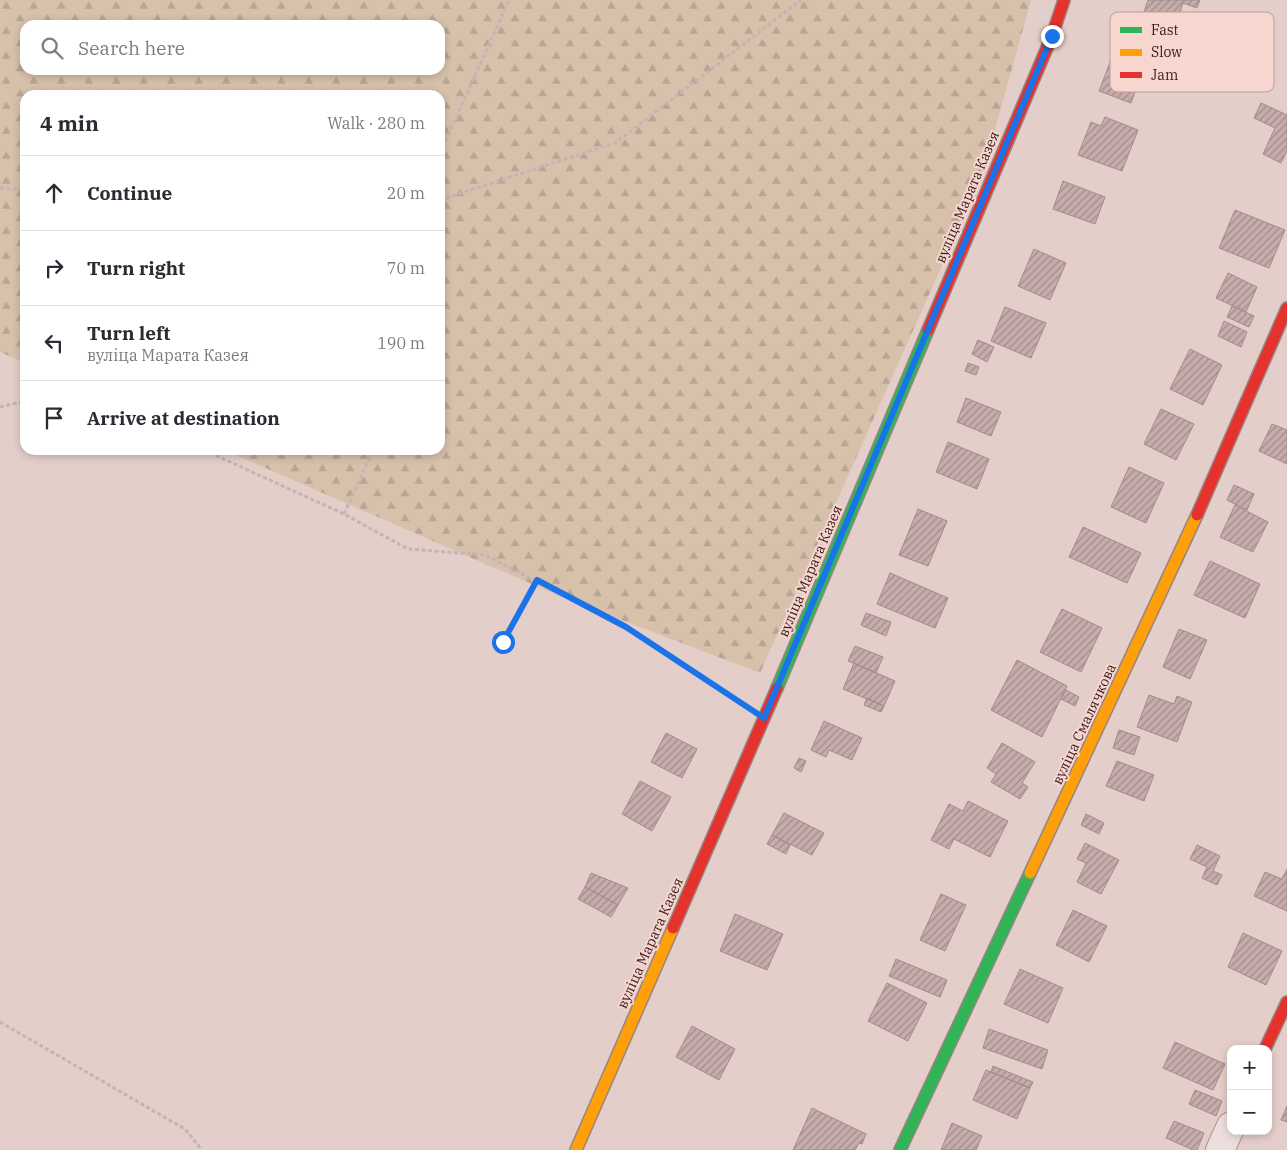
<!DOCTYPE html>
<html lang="en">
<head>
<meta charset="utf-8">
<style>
  body { margin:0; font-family:"IBM Plex Serif",serif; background:#f2f2f3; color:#2b2b33 }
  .controls { position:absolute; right:15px; bottom:15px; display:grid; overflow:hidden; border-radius:10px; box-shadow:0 2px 8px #0003 }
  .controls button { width:45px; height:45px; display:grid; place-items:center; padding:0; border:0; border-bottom:1px solid #e1e1e2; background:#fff; color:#2b2b33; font:25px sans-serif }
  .stop { position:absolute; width:15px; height:15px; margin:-11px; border:4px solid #1a73e8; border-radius:50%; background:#fff }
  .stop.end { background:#1a73e8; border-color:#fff; box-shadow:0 1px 5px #0008 }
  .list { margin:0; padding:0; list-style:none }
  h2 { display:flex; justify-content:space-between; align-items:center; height:65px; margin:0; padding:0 20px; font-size:21px }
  h2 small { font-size:16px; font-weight:400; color:#7c7c81 }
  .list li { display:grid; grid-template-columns:32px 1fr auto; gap:15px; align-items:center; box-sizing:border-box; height:75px; padding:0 20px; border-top:1px solid #e1e1e2 }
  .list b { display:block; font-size:19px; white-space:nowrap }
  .list p { margin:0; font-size:16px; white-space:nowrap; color:#7c7c81 }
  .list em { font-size:16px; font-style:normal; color:#7c7c81 }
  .icon { flex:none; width:28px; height:28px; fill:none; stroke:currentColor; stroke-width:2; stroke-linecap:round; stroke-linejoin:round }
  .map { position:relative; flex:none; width:1287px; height:1150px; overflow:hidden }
  .search { position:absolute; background:#fff; box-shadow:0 2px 8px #0003; left:20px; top:20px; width:425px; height:55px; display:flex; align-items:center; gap:12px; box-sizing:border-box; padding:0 18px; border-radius:15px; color:#7c7c81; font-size:19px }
  .panel { position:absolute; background:#fff; box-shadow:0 2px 8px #0003; left:20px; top:90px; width:425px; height:365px; border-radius:15px }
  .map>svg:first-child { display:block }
</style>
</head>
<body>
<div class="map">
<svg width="1287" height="1150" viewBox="0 0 1287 1150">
  <defs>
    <pattern id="forest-firs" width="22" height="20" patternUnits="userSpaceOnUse" patternTransform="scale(1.25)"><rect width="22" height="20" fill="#d7c1ab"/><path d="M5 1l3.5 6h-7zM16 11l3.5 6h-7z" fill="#b9a593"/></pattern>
    <pattern id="building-hatch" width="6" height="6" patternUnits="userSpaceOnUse" patternTransform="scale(1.25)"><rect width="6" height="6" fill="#c7acac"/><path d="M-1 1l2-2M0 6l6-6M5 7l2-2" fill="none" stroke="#a28b8b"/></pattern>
  </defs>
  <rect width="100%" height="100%" fill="#e4cec9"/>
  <!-- forest -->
  <path fill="url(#forest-firs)" fill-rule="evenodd" d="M0 0H1031L982 176 760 673 559 596 224 450H440V95H25V363L0 352ZM25 25H440V70H25Z"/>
  <!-- building -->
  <path fill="url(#building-hatch)" stroke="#a48b8b" d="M1148 0H1200L1197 8 1183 3 1174 32 1141 21Z
    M1119 39 1150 51 1131 103 1099 91Z
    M1261 103 1287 115V151L1281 163 1263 154 1275 128 1254 118Z
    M1105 117 1138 130 1122 171 1078 155 1091 122 1101 126Z
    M1063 181 1105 197 1095 224 1053 209Z
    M1235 210 1285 230 1269 268 1219 248Z
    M1034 249 1066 263 1050 300 1018 286Z
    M1228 273 1257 287 1246 312 1216 298Z
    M1232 306 1254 316 1249 327 1227 317Z
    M1005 307 1046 323 1031 358 991 341Z
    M1224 321 1247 332 1241 347 1218 336Z
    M978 340 994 347 987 362 972 354Z
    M1190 349 1222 365 1203 405 1170 389Z
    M968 363 979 367 976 375 965 371Z
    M966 398 1001 412 991 436 957 422Z
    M1161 409 1194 424 1176 460 1144 444Z
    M1272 424 1287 430V464L1259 451Z
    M948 442 989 459 977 489 936 472Z
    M1129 467 1164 483 1146 523 1111 507Z
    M1234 485 1254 494 1247 510 1227 500Z
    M1235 505 1268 522 1253 552 1220 537Z
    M918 509 947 521 928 566 899 555Z
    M1083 527 1141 553 1127 583 1069 557Z
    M1210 561 1260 584 1245 618 1194 595Z
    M890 573 948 598 935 628 877 604Z
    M1062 609 1102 628 1081 672 1040 652Z
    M866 613 891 622 886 636 861 625Z
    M1179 629 1207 640 1190 679 1163 667Z
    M855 646 883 657 876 673 848 661Z
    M1017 660 1067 686 1042 737 991 710Z
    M854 663 895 681 884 706 843 689Z
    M1066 690 1079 697 1075 706 1061 699Z
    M1149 695 1174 704 1177 696 1192 702 1177 742 1137 727Z
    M867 698 884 706 881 712 864 705Z
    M824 721 862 738 852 760 829 750 826 757 811 750Z
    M1119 730 1140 737 1134 755 1113 748Z
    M666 733 697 749 682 778 651 762Z
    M1002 743 1035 762 1022 783 1028 787 1020 799 991 782 996 774 987 768Z
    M799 758 806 761 801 772 794 768Z
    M1117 761 1154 775 1144 801 1106 786Z
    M640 781 671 797 652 831 622 814Z
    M968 801 1008 821 990 857 954 839 949 849 931 840 949 804 963 811Z
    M784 813 824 833 812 855 772 835Z
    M1086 814 1104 823 1099 834 1081 825Z
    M772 835 790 845 786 854 767 844Z
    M1085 843 1119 860 1101 894 1077 882 1086 863 1077 859Z
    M1197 845 1220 856 1213 871 1222 875 1217 885 1202 878 1207 867 1190 859Z
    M1287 869V911L1254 896 1265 872 1282 879Z
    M591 873 628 888 618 905 585 887Z
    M585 887 618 905 611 917 578 899Z
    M941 894 966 905 945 951 920 940Z
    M1073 910 1107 926 1089 962 1056 945Z
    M735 914 783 934 767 970 720 951Z
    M1243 933 1282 951 1266 985 1228 967Z
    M896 959 947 980 940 997 889 976Z
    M1020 969 1063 988 1048 1023 1004 1004Z
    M887 983 927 1003 908 1041 868 1021Z
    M692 1026 735 1049 719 1080 676 1057Z
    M989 1029 1048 1050 1042 1069 983 1048Z
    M1175 1042 1225 1064 1213 1090 1163 1068Z
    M993 1066 1033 1082 1030 1088 991 1072Z
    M986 1070 1030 1088 1017 1119 973 1100Z
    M1195 1090 1222 1101 1216 1116 1189 1104Z
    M1287 1106V1122L1281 1120Z
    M812 1108 866 1134 862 1144 859 1143 855 1150H793Z
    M1174 1121 1204 1133 1197 1150H1193L1166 1138Z
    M952 1123 982 1136 976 1150H941Z"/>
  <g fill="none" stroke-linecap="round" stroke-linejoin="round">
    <!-- street casing -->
    <g stroke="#a99593" stroke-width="30">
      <path id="street" d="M1220 1150 1231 1126"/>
    </g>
    <!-- fast casing -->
    <g stroke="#988583" stroke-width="14">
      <path id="fast" d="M777 688 928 330
        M900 1150 1030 873"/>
    </g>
    <!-- slow casing -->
    <g stroke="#988583" stroke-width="14">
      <path id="slow" d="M1030 873 1197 515
        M576 1150 673 928"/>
    </g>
    <!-- jam casing -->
    <g stroke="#988583" stroke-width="14">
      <path id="jam" d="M928 330 1052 36 1064 0
        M1197 515 1287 308
        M673 928 777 688
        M1265 1049 1287 1002"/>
    </g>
    <!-- path -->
    <path stroke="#c4b4b3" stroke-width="3" stroke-dasharray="4 2.5" stroke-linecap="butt" d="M440 153 509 0
      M0 188 25 190
      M440 200 615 143 801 0
      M0 407 25 401
      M204 450 344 514 408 549 485 555 626 627 743 704
      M344 514 373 450
      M503 642 537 581
      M0 1022 185 1129 202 1150"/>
    <!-- street -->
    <use href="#street" stroke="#ecdedc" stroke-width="28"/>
    <!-- fast -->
    <use href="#fast" stroke="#30b455" stroke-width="11"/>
    <!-- slow -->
    <use href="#slow" stroke="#ff9f0a" stroke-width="11"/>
    <!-- jam -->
    <use href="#jam" stroke="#e5322d" stroke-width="11"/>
  </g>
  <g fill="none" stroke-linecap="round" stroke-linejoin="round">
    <!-- route -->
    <path stroke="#1a73e8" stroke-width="6" d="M503 642 537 580 626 627 764 718 1052 36"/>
  </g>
  <g text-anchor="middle" stroke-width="4" stroke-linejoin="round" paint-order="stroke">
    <!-- street labels -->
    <g font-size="14" fill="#371c1d" stroke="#f6d6ce">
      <text transform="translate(967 197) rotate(-67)" y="5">вуліца Марата Казея</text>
      <text transform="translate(810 571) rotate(-67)" y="5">вуліца Марата Казея</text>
      <text transform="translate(1084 724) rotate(-65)" y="5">вуліца Смалячкова</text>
      <text transform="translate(650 943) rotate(-66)" y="5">вуліца Марата Казея</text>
    </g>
  </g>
  <!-- legend -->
  <rect x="1110" y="12" width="164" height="80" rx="8" fill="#f6d6ce" stroke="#bd9e99" stroke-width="1"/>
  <rect x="1120" y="27" width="22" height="6" fill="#30b455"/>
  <rect x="1120" y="49" width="22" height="7" fill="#ff9f0a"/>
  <rect x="1120" y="72" width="22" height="6" fill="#e5322d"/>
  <g font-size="14" fill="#371c1d">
    <text x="1151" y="35">Fast</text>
    <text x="1151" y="57">Slow</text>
    <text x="1151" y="80">Jam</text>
  </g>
</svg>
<div class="controls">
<button>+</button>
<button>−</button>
</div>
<div class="stop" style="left:503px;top:642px"></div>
<div class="stop end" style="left:1052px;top:36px"></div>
<div class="search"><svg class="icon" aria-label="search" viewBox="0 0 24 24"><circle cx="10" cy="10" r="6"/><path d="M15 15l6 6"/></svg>Search here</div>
<section class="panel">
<h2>4 min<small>Walk · 280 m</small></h2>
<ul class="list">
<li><svg class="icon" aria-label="ahead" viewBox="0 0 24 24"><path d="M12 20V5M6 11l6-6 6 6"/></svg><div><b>Continue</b></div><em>20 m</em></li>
<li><svg class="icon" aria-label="right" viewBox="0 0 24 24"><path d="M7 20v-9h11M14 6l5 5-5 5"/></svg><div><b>Turn right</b></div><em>70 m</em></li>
<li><svg class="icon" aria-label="left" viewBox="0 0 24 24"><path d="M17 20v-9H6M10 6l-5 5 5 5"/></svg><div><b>Turn left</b><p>вуліца Марата Казея</p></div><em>190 m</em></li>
<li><svg class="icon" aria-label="arrive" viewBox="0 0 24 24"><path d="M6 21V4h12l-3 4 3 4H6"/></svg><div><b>Arrive at destination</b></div></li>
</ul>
</section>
</div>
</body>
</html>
